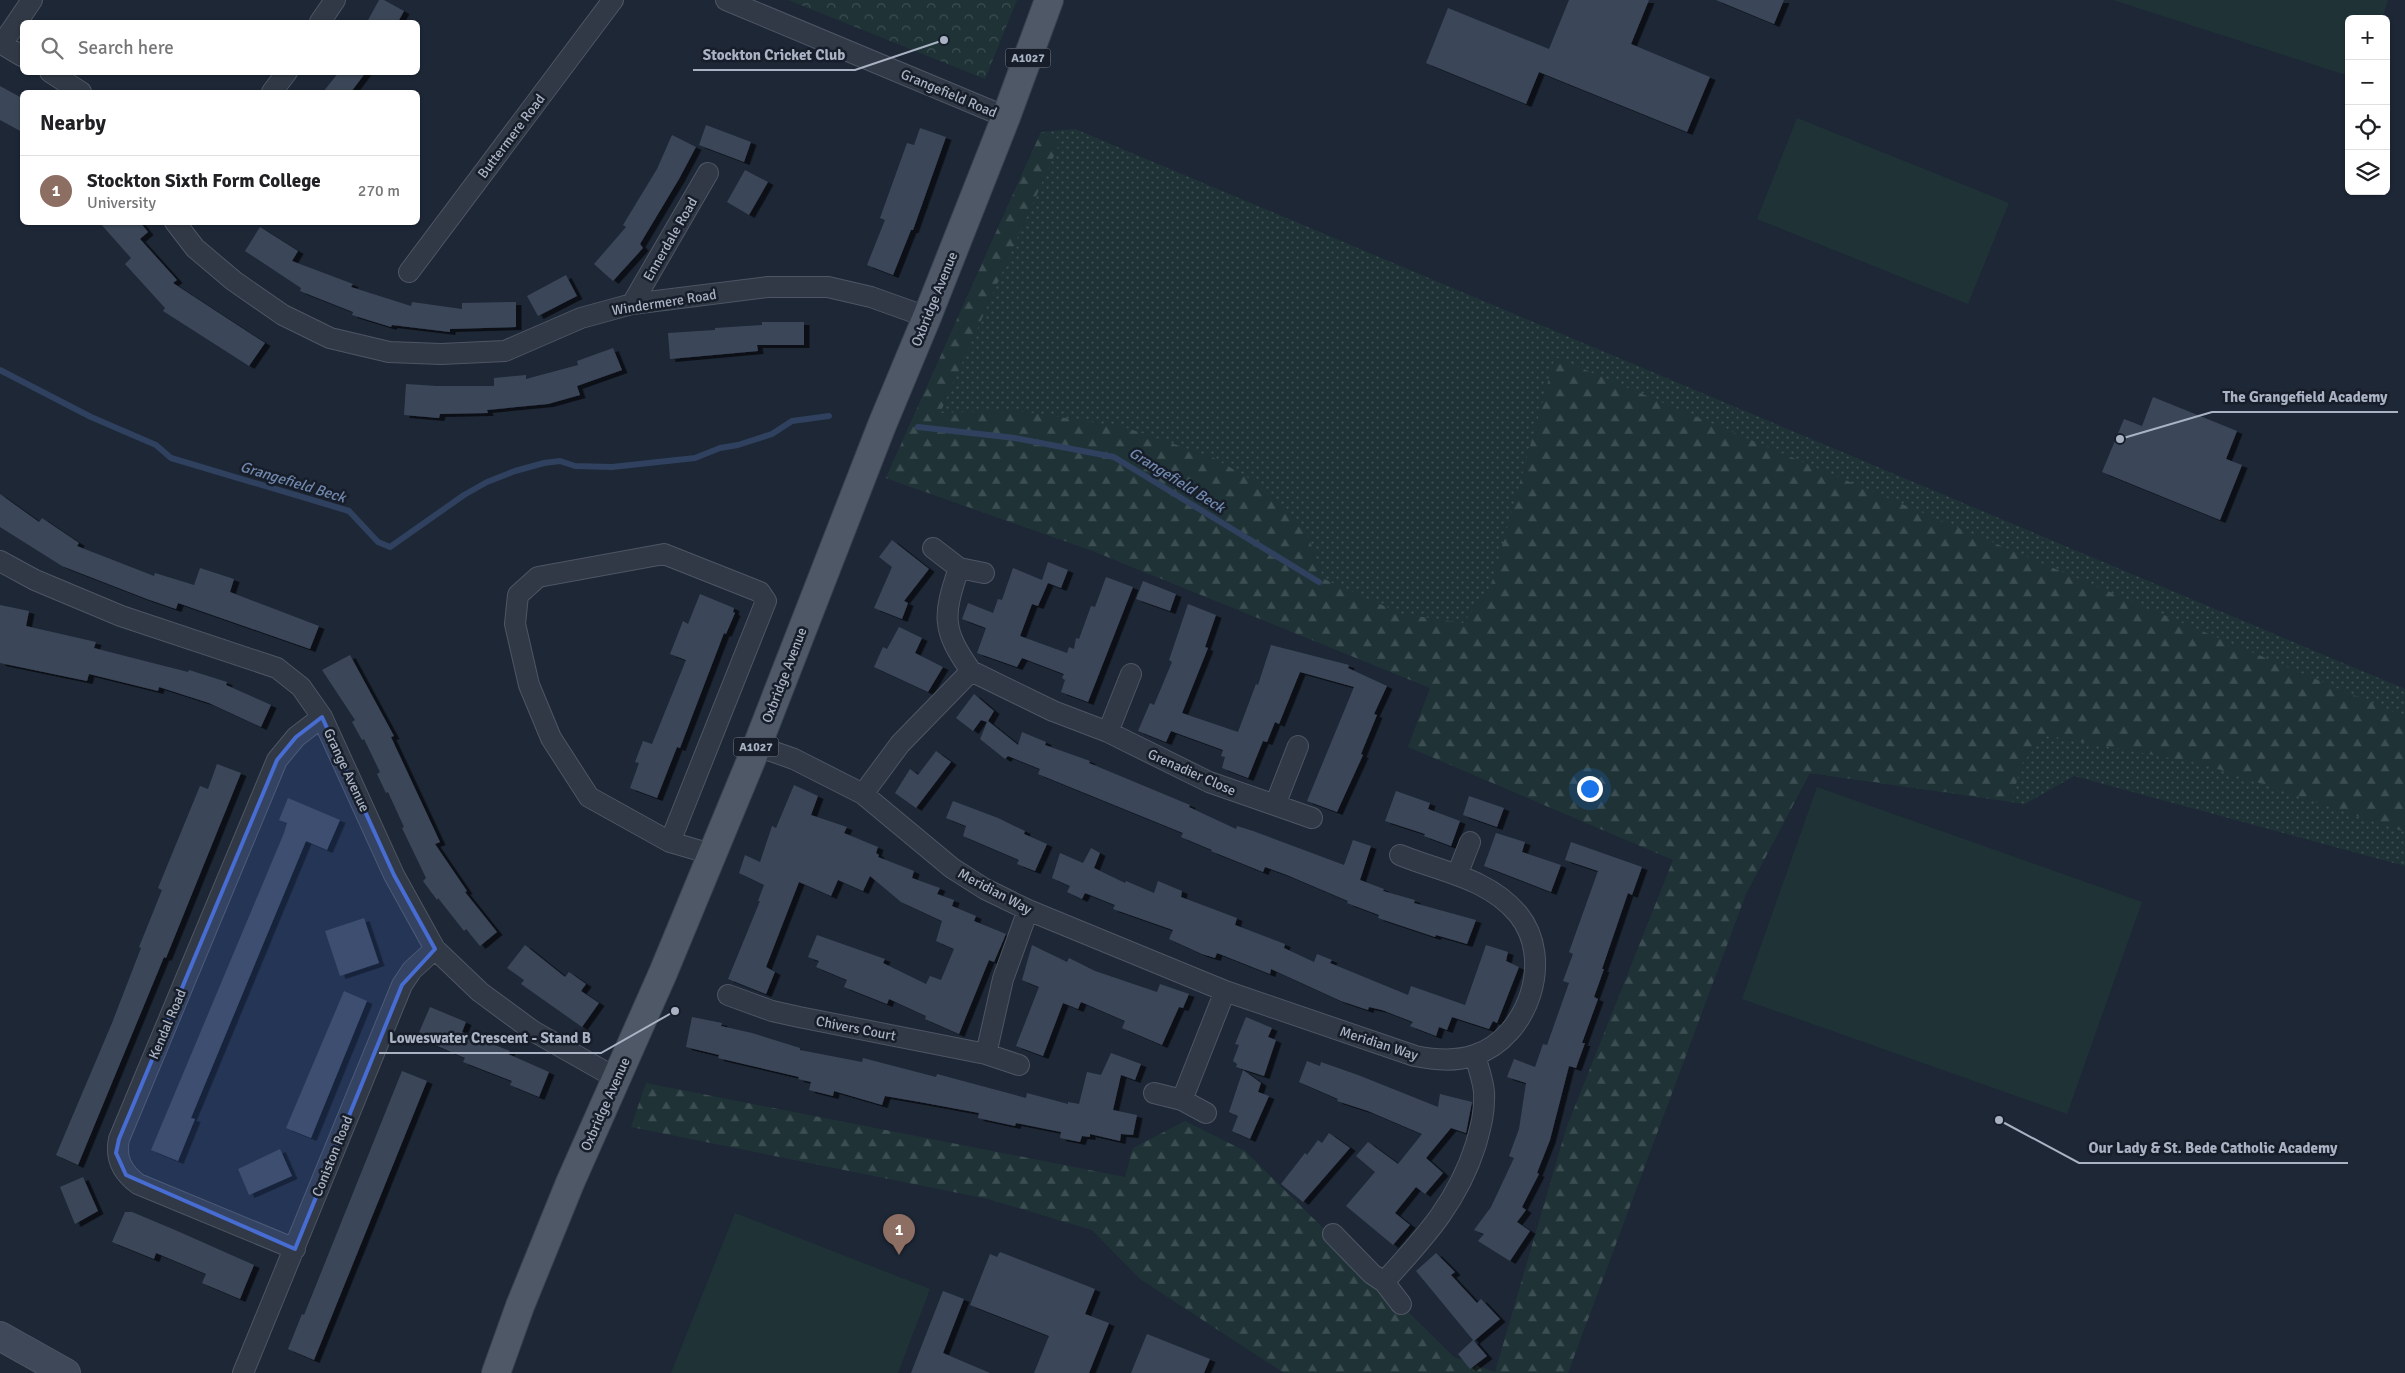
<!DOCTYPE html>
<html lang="en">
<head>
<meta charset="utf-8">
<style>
  body { margin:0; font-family:Signika,sans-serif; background:#f6f6f6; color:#202124 }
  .controls { position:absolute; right:15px; top:15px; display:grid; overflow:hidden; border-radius:8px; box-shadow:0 1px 4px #0004 }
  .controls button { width:45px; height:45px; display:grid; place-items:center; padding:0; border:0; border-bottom:1px solid #e0e0e0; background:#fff; color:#202124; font:25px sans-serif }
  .you { position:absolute; left:1589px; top:788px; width:18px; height:18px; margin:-12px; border:4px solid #fff; border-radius:50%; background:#1a73e8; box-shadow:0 0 0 8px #1a73e833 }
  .badge { display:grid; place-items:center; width:32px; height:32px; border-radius:50%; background:#d93025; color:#fff; font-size:16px; font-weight:700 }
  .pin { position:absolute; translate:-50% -41px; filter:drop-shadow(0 1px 2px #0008) }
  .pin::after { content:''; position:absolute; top:26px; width:18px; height:15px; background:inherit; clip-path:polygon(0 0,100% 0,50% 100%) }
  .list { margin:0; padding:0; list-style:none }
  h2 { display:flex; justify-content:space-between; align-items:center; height:65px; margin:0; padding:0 20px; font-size:21px }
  h2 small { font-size:16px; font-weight:400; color:#757577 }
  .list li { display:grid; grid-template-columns:32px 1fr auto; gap:15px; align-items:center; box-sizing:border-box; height:70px; padding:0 20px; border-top:1px solid #e0e0e0 }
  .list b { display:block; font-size:19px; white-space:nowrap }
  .list p { margin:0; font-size:16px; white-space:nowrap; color:#757577 }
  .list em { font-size:16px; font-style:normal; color:#757577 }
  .icon { flex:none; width:28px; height:28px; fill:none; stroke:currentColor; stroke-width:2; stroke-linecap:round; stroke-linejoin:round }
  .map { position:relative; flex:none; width:2405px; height:1373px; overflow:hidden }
  .search { position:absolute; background:#fff; box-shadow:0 1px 4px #0004; left:20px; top:20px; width:400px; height:55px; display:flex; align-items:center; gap:12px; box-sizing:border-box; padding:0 18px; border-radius:8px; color:#757577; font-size:19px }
  .panel { position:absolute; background:#fff; box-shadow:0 1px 4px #0004; left:20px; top:90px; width:400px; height:135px; border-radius:8px }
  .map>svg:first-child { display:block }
</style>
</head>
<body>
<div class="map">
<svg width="2405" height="1373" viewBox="0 0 2405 1373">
  <defs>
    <pattern id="grass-dots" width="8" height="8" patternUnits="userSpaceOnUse" patternTransform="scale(1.25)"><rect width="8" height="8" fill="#1f3337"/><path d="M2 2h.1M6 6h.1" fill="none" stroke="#3d4e52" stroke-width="1.8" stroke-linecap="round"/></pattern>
    <pattern id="forest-firs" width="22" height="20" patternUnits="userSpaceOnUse" patternTransform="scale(1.25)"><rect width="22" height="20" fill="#1f3337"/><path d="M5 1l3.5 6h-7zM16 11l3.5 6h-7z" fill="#3d4e52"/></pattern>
    <pattern id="park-crowns" width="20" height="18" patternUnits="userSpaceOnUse" patternTransform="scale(1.25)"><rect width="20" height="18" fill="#1f3337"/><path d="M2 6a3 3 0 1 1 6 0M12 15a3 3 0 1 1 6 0" fill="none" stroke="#3d4e52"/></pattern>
    <filter id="shadow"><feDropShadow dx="5.5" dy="3" stdDeviation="0" flood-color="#0009"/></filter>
  </defs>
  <rect width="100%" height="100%" fill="#1d2736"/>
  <!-- grass -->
  <path fill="url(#grass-dots)" d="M1075 129 2405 689V866L2074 776 2025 804 1810 773 1431 688 1093 551 886 478 1041 132Z"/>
  <!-- forest -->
  <path fill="url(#forest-firs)" d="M1041 132 1061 140 940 413 1013 410 1124 427 1212 457 1264 487 1308 536 1324 579 1402 614 1463 623 1490 589 1555 357 2405 717V832L2203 764 2044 735 2022 764 2011 801 1810 773 1746 894 1568 1373H1284L1140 1279 1092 1230 988 1199 631 1127 646 1083 1125 1177 1133 1148 1185 1121 1245 1151 1454 1357 1495 1372 1566 1129 1673 860 1408 747 1430 688 1093 551 886 478Z"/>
  <!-- park -->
  <path fill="url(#park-crowns)" d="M788 0H1017L985 79Z"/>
  <!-- pitch -->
  <path fill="#1f3337" d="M2113 0H2388L2382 19H2349V76Z
    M1797 118 2009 203 1968 304 1757 219Z
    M1817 787 2142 902 2067 1114 1742 999Z
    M735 1213 930 1289 898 1373H671Z"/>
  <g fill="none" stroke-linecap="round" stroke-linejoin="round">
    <!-- stream -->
    <path stroke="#2f415e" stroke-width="6" d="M0 370 91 417 156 445 171 458 349 511 378 542 390 547 464 495 487 482 515 471 544 463 560 461 575 466 612 467 695 458 720 448 738 445 772 434 792 421 829 416
      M918 427 1015 438 1114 457 1319 582"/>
  </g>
  <!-- building -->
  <path fill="#3b4659" filter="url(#shadow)" d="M379 0H384L404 11 398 22H367Z
    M1569 0H1649L1631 44 1710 77 1687 132 1539 72 1526 104 1426 63 1448 8 1549 49Z
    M1716 0H1784L1774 24Z
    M339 72H366L351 92H323Z
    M0 86 22 98V132L0 120Z
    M706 125 751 142 744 162 699 145Z
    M920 128 946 137 913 230H911L893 275 867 265 885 220 880 218 907 143 914 145Z
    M672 135 696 147 679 179 640 244 643 248 613 281 594 264 626 227 623 225 657 169Z
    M745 170 768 182 749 215 727 202Z
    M99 222H140L148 232 140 239 177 280 173 283 265 343 249 366 163 311 165 308 125 264 131 258Z
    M260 227 298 251 292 261 353 284 351 287 411 306 412 302 462 309V303L516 302V327L450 329V332L392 325 391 327 352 315 353 312 300 291 301 288 245 251Z
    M566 275 577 296 538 316 527 296Z
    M762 322H804V345H757L758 351 670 359 668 333 715 330V328L762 325Z
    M613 348 622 370 577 386 580 395 548 404 487 410 488 413 440 414 439 418 404 415 406 384 437 386H494V378L526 375V379L578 365 577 361Z
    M2153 397 2237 431 2226 459 2242 465 2220 520 2102 472 2124 419 2142 426Z
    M0 494 39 522 42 518 79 543 77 546 154 576 155 573 194 585 200 568 234 579 230 592 319 626 310 649 178 603 176 609 147 599 62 566 0 527Z
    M892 540 929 569 904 601 908 603 902 619 874 608 892 567 879 557Z
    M1048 562 1068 570 1061 588 1048 583 1038 606 1032 604 1020 636 1067 653 1069 647 1074 649 1076 638 1079 639 1091 606 1095 607 1106 577 1133 587 1088 702 1061 692 1065 680 1062 678 1064 674 1022 658 1017 667 977 653 986 628 962 619 968 603 993 613 998 599 1002 600 1013 568 1042 580Z
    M1143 581 1176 594 1170 611 1136 599Z
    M700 594 734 608 733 612 735 613 726 634 724 633 680 748 677 747 657 798 630 788 639 763 635 762 643 741 652 744 686 660 670 654 683 621 688 624Z
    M1188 604 1216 615 1205 647 1208 648 1182 713 1238 732 1256 684 1258 685 1271 645 1349 665 1348 668 1387 686 1374 714 1377 715 1361 754 1363 755 1337 812 1307 801 1354 687 1300 672 1279 724 1275 722 1267 742 1263 741 1248 778 1222 768 1225 757 1221 756 1223 750 1171 731 1166 742 1138 731 1150 703 1154 705 1172 662 1169 660Z
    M0 605 29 611 26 626 96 642 94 648 133 658 188 672 189 670 227 682 226 685 271 705 261 727 209 703 159 687 158 691 89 674 87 681 0 663Z
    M899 627 922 638 915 653 943 667 928 692 874 667 883 647 887 649Z
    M350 655 394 736 391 737 440 842 435 844 467 891 465 892 497 932 480 946 466 929 464 931 438 898 437 900 423 881 426 878 402 828 404 827 388 792 386 793 377 774 380 772 364 739 362 740 352 722 355 720 322 670Z
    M974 694 994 711 988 721 1018 745 1022 732 1046 742 1045 745 1090 761 1089 763 1190 805 1189 807 1236 829 1237 826 1253 831 1344 865 1353 840 1371 846 1360 880 1384 889 1383 891 1415 900 1414 903 1476 920 1467 944 1436 935 1435 937 1378 918 1379 915 1347 903 1348 901 1287 875 1265 867 1263 872 1211 851 1212 850 1181 837 1183 833 1038 774 1040 769 1008 756 1005 759 980 739 987 722 981 720 973 731 956 718Z
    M936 751 951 762 916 808 895 793 910 769 918 775Z
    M217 764 241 773 166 958 164 957 78 1165 56 1155 112 1023 141 948 139 947 162 890 158 888 200 786 208 789Z
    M794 785 818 796 811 815 847 827 844 833 878 847 876 853 879 855 878 857 914 871 912 878 940 888 937 894 954 900 952 906 976 916 974 921 1006 934 994 962 989 960 959 1034 925 1019 926 1016 889 999 887 1004 844 987 847 980 816 967 819 961 808 957 817 935 885 959 883 963 926 984 930 976 941 980 954 949 936 941 942 921 901 902 870 876 863 891 838 880 831 896 799 882 766 967 775 972 766 994 728 979 760 901H758L764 885 739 873 745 855 760 862 772 826 776 828Z
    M1396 791 1430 803 1428 809 1460 821 1451 846 1424 836 1425 834 1385 821Z
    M1469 796 1504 808 1497 827 1463 815Z
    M288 798 340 820 327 850 306 841 191 1118 195 1119 178 1161 151 1150 284 833 287 823 279 820Z
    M953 801 998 818 1025 831 1024 834 1047 844 1035 871 1017 864 1019 860 963 836 966 826 946 818Z
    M1496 833 1525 842 1522 852 1561 865 1551 892 1484 866Z
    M1571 842 1642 867 1632 895 1628 893 1602 969H1604L1594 997 1598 999 1582 1043H1585L1576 1068 1569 1066 1550 1140 1537 1173 1539 1174 1522 1207 1526 1210 1517 1222 1530 1231 1510 1261 1478 1241 1484 1234 1474 1230 1491 1207 1514 1158 1509 1156 1519 1129 1526 1083 1507 1077 1514 1059 1535 1067 1543 1044 1547 1045 1569 983 1563 981 1573 954 1569 952 1598 871 1565 860Z
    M1091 848 1100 853 1094 868 1125 883 1126 881 1154 893 1158 881 1182 891 1181 897 1237 918 1235 925 1285 944 1284 948 1314 962 1317 954 1332 960 1330 963 1408 995 1411 986 1465 1005 1486 945 1508 952 1506 961 1519 967 1497 1023 1493 1021 1489 1029 1452 1017 1447 1030 1439 1027 1436 1036 1410 1026 1413 1022 1382 1010 1369 1007 1368 1010 1341 1001 1271 969 1270 974 1217 953 1215 958 1202 954 1169 939 1173 930 1113 909 1115 905 1085 893 1082 899 1067 892 1070 886 1052 878 1060 853 1083 863Z
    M364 918 379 963 340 976 325 931Z
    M525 945 565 977 569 972 586 984 581 991 599 1003 582 1027 521 984 524 980 507 968Z
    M1032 945 1067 962 1069 958 1095 971 1157 992 1160 984 1189 994 1183 1008 1179 1007 1162 1045 1122 1028 1125 1021 1081 1002 1078 1009 1063 1003 1043 1056 1016 1046 1039 987 1022 980Z
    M344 991 367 1001 311 1138 286 1128Z
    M430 1007 466 1022 462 1032 510 1051 508 1054 549 1072 539 1097 510 1085 512 1081 463 1062 465 1058 417 1037Z
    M692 1017 722 1023 721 1026 752 1033 800 1048V1050L862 1062 863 1058 936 1077 937 1074 1026 1098 1027 1093 1068 1104V1102L1079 1104 1087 1072 1101 1075 1111 1053 1141 1064 1135 1080 1121 1075 1113 1110 1137 1115 1133 1135 1121 1134 1120 1141 1090 1134V1137L1082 1136 1080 1142 1060 1138 1061 1132 1016 1123 1015 1126 978 1118 979 1113 925 1103 885 1096 882 1105 834 1091 833 1096 809 1090 811 1082 798 1079 799 1077 718 1058 719 1055 686 1047Z
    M1246 1017 1272 1028 1268 1037 1276 1040 1264 1076 1236 1067 1237 1064 1233 1061 1239 1045 1235 1044Z
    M1307 1061 1320 1066 1321 1062 1358 1075 1438 1107 1440 1094 1472 1102 1466 1133 1451 1128 1426 1158 1443 1173 1425 1194 1416 1187 1395 1213 1410 1225 1393 1245 1346 1206 1375 1172 1356 1156 1368 1142 1398 1164 1422 1134 1368 1111 1337 1101 1338 1099 1299 1082Z
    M1243 1070 1261 1083 1258 1092 1269 1096 1250 1139 1232 1131 1238 1116 1229 1112Z
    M402 1071 427 1081 314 1360 288 1349 302 1314 304 1315Z
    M1329 1133 1350 1148 1303 1202 1281 1184 1305 1153 1307 1155 1318 1140 1322 1143Z
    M280 1149 292 1176 249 1195 238 1169Z
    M83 1177 98 1211 75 1224 60 1187Z
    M125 1212H132L175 1230 254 1265 240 1299 202 1283 206 1274 156 1253 154 1259 112 1242Z
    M1000 1252 1095 1289 1085 1314 1109 1323 1089 1373H1034L1049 1336 970 1305 990 1254 997 1257Z
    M1436 1253 1455 1272 1451 1275 1477 1303 1481 1299 1500 1319 1474 1341 1487 1356 1470 1369 1458 1354 1473 1340 1416 1271Z
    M943 1291 964 1299 943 1353 990 1373H911Z
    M1147 1334 1210 1359 1204 1373H1131Z"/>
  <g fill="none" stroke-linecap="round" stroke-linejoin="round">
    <!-- street casing -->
    <g stroke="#4e5665" stroke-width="22">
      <path id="street" d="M726 0 1006 117
        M320 22 335 0
        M0 43 22 56
        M2 44 32 0
        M50 72 81 92
        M272 92 287 72
        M175 222 195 248 234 281 283 315 330 338 389 352 441 354 505 351 581 318 632 304 768 287H828L871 297 927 317
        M409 272 613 0
        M632 304 708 173
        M933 548 959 568C943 615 941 629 971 671
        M0 561 35 580 121 616 277 668 301 687 322 717 394 875 435 949 480 992 533 1031 616 1078
        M959 568 984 573
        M1108 732 1131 674
        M757 746 794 759 863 794 952 868 985 889 1028 910 1225 991 1415 1056C1435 1060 1455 1062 1475 1055 1528 1037 1555 959 1518 914 1488 878 1441 872 1400 855
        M863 794 900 744 971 671 1053 711 1108 732 1209 782 1275 805 1298 746
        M1275 805 1312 818
        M670 842 766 601 760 592 664 554 538 577 518 595 515 624 529 685 551 738 589 797 670 842 711 854
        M1457 875 1470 842
        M728 995 772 1011 799 1017 986 1054
        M1019 1065 986 1054 1003 979 1028 910
        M1154 1093 1182 1100 1206 1113
        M1182 1100 1225 991
        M1333 1234 1372 1274 1384 1282C1424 1238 1458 1202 1476 1144 1481 1126 1485 1111 1484 1092 1483 1080 1478 1067 1475 1055
        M295 1249 138 1184C122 1172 115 1158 119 1139L277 760 296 737 322 717
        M1384 1282 1401 1304
        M243 1373 402 985 412 970 435 949"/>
    </g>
    <!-- secondary casing -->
    <g stroke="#4e5665" stroke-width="30">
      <path id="secondary" d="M0 1336 66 1373"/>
    </g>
    <!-- primary casing -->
    <g stroke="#3a4250" stroke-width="30">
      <path id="primary" d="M496 1373 520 1306 570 1183 663 973 757 746 882 425 927 317 1006 117 1049 0"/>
    </g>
    <!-- street -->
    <use href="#street" stroke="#313946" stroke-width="20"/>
    <!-- secondary -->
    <use href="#secondary" stroke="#3f4859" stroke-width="28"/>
    <!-- primary -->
    <use href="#primary" stroke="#4e5867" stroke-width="28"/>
  </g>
  <!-- marked area -->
  <path fill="#476cd2" fill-opacity="0.2" stroke="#476cd2" stroke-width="4" stroke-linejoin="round" d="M322 717 394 875 435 949 402 985 295 1249 126 1175 116 1153 119 1139 277 760 296 737Z"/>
  <g text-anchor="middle" stroke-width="5" stroke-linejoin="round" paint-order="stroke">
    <!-- shield labels -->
    <g fill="#171e2a" stroke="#7e8696" stroke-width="1">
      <rect x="1005.5" y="48.5" width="45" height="19" rx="4"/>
      <rect x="733.5" y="737.5" width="45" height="19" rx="4"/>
    </g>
    <g font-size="12" font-weight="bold" fill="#aab3c4">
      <text x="1028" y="62">A1027</text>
      <text x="756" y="751">A1027</text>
    </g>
    <!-- street labels -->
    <g font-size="14" fill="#aab3c4" stroke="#171e2a">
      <text transform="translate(949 93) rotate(23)" y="5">Grangefield Road</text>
      <text transform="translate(511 136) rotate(-53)" y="5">Buttermere Road</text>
      <text transform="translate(670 239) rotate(-60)" y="5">Ennerdale Road</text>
      <text transform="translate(934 299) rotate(-68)" y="5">Oxbridge Avenue</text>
      <text transform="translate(664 302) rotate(-9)" y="5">Windermere Road</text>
      <text transform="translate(784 675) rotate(-69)" y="5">Oxbridge Avenue</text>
      <text transform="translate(347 770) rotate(65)" y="5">Grange Avenue</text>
      <text transform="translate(1192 772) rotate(24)" y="5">Grenadier Close</text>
      <text transform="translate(995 891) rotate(28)" y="5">Meridian Way</text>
      <text transform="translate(167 1024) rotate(-67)" y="5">Kendal Road</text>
      <text transform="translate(856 1028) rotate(11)" y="5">Chivers Court</text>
      <text transform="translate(1379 1043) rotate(18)" y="5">Meridian Way</text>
      <text transform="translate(605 1104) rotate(-66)" y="5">Oxbridge Avenue</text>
      <text transform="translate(332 1156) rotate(-68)" y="5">Coniston Road</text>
    </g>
    <!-- water labels -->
    <g font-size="15" font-style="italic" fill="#7188ae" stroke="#171e2a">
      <text transform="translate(1177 480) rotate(32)" y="5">Grangefield Beck</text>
      <text transform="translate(293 482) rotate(17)" y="5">Grangefield Beck</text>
    </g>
  </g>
  <!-- callouts -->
  <path fill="none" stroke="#aab3c4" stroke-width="2" d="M944 40L855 70H693M2120 439L2212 412H2398M675 1011L601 1053H379M1999 1120L2079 1163H2348"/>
  <g fill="#aab3c4" stroke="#171e2a" stroke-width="2">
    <circle cx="944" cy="40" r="5"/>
    <circle cx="2120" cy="439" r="5"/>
    <circle cx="675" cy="1011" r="5"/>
    <circle cx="1999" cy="1120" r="5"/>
  </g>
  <g font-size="15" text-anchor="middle" font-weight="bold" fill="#aab3c4" stroke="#171e2a" stroke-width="5" stroke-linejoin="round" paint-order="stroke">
    <text x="774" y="60">Stockton Cricket Club</text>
    <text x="2305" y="402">The Grangefield Academy</text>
    <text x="490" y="1043">Loweswater Crescent - Stand B</text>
    <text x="2213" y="1153">Our Lady &amp; St. Bede Catholic Academy</text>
  </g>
</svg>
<div class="controls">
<button>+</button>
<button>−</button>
<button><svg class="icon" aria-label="locate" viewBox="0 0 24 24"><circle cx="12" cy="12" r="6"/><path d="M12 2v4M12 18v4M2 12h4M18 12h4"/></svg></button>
<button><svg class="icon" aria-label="layers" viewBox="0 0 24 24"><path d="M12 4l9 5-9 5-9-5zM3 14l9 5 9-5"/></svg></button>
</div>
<div class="you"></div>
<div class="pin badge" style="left:899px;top:1255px;background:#8d6e63">1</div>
<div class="search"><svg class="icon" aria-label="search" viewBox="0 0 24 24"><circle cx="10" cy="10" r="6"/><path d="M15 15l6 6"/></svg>Search here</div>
<section class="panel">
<h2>Nearby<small></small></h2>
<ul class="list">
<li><span class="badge" style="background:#8d6e63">1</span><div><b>Stockton Sixth Form College</b><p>University</p></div><em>270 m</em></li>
</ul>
</section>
</div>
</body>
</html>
